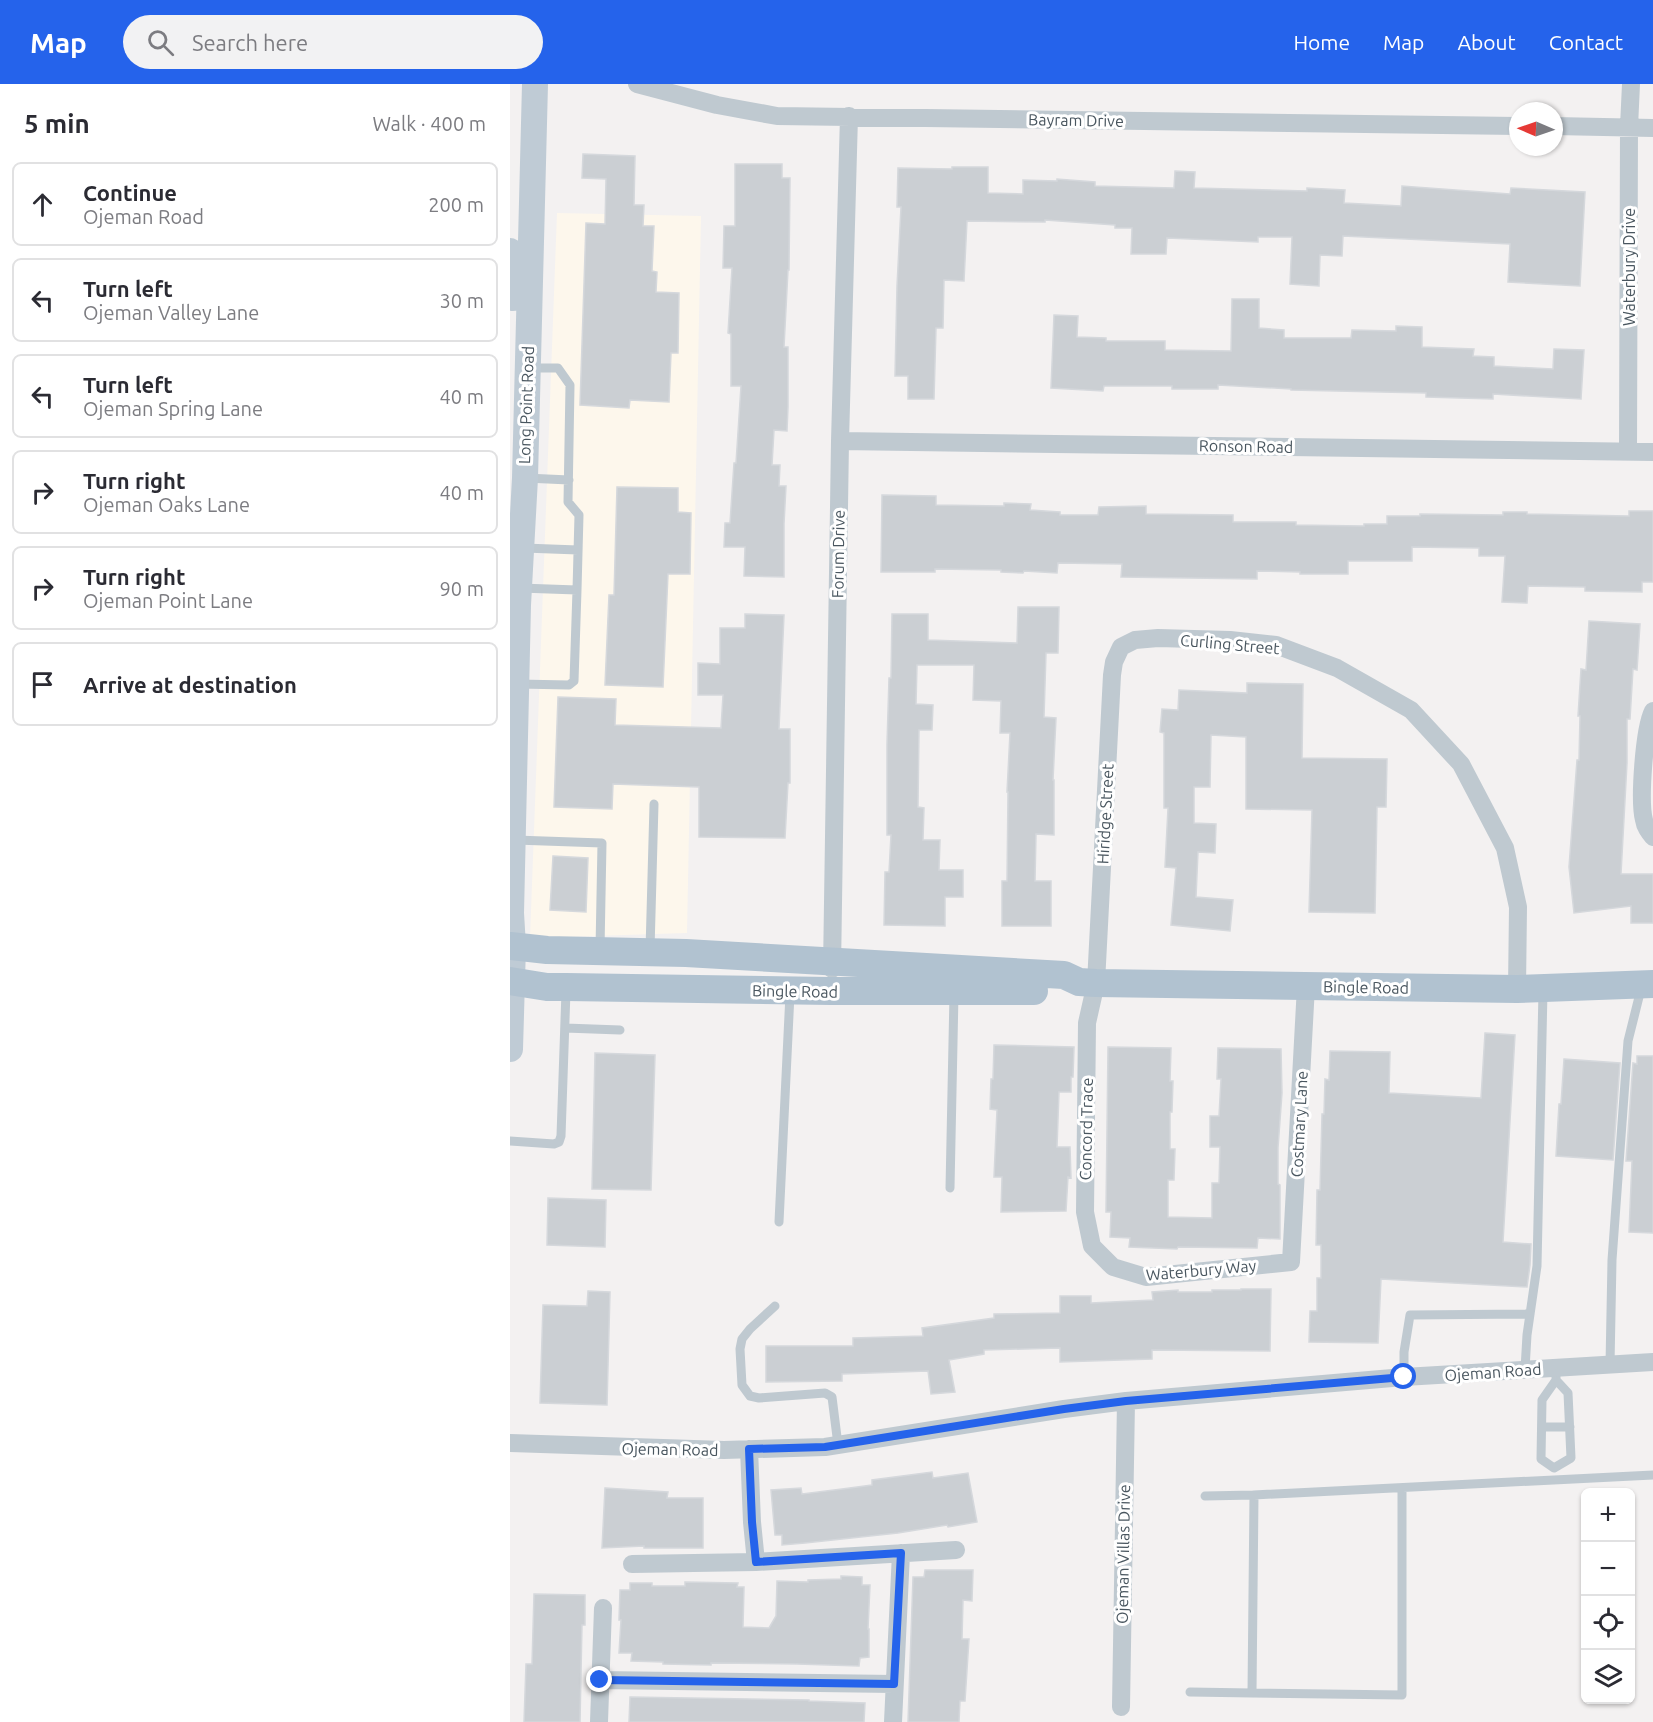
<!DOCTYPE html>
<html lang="en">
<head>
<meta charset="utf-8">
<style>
  body { margin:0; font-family:Ubuntu,sans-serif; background:#f2f2f3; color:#2b2b33 }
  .controls { position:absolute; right:18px; bottom:18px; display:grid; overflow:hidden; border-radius:9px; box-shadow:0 2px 4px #0004 }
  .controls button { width:54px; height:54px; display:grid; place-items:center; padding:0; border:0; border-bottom:2px solid #e1e1e2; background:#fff; color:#2b2b33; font:30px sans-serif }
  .compass { position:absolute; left:999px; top:18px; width:54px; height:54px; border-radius:50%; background:#fff; box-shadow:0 2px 4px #0004; rotate:272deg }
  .stop { position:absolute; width:18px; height:18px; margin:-14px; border:4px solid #2563eb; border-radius:50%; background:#fff }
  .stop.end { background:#2563eb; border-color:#fff; box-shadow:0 2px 6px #0008 }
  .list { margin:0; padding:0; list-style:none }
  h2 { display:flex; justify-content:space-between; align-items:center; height:78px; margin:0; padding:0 24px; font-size:26px }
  h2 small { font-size:20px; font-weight:400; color:#7c7c81 }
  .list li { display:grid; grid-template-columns:39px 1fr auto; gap:18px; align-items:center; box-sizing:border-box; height:84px; margin:0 12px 12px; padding:0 12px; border:2px solid #e1e1e2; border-radius:9px }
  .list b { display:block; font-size:22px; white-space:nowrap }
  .list p { margin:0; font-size:20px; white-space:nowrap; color:#7c7c81 }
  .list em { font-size:20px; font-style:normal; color:#7c7c81 }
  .icon { flex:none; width:33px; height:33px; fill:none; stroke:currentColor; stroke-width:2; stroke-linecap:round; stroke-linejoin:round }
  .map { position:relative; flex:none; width:1143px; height:1638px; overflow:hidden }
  header { display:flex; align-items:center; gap:36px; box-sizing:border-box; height:84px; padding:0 30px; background:#2563eb; color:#fff }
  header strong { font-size:28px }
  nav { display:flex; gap:33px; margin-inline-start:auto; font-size:21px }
  .search { width:420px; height:54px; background:#f2f2f3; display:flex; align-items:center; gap:15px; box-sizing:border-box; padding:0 21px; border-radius:33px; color:#7c7c81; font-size:22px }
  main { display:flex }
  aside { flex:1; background:#fff }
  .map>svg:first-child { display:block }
</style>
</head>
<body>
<header>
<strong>Map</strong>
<div class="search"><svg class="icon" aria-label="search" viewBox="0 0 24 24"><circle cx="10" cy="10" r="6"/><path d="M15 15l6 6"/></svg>Search here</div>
<nav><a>Home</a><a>Map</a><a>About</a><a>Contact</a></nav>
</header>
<main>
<aside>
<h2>5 min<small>Walk · 400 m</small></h2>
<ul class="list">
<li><svg class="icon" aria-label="ahead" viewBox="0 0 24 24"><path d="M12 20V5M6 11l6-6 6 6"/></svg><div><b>Continue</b><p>Ojeman Road</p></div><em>200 m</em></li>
<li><svg class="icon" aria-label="left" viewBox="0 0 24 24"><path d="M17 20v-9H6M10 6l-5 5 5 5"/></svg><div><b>Turn left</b><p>Ojeman Valley Lane</p></div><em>30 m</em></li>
<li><svg class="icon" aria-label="left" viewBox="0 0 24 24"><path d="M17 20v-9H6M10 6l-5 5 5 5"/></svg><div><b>Turn left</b><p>Ojeman Spring Lane</p></div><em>40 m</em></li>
<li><svg class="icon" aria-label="right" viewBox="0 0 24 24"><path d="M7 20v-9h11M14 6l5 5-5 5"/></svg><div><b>Turn right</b><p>Ojeman Oaks Lane</p></div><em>40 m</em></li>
<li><svg class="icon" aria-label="right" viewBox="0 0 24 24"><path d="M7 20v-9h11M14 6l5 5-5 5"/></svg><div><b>Turn right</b><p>Ojeman Point Lane</p></div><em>90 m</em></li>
<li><svg class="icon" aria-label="arrive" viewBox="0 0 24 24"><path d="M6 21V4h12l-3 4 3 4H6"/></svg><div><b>Arrive at destination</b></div></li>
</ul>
</aside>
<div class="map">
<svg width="1143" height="1638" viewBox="0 0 1143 1638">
  <rect width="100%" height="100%" fill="#f3f1f1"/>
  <!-- commercial -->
  <path fill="#fdf7ec" d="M47 129 191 132 177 849 20 854Z"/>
  <!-- building -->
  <path fill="#cbcfd3" stroke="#d5d8dc" stroke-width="1.5" d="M73 70 125 72 124 121H134L133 142H144L142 187 147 188 146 208 169 209 168 269H161L159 318 120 316 119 324 70 321 76 139 95 140 96 95 72 94Z
    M225 80H272V94H280L279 186H278L274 263H278V323L277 347 264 346 262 381H270L269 402H276L274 440V493L234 492 235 463H214L215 439H220L224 379H226L231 302H221V250L218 249 222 184H213L214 142H225Z
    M442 83H478V109L513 110V96L547 97V95L585 98V102L664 104 665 87 685 88 684 104 797 107V104L835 106 834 119 891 122 892 102 1000 110 1001 104 1075 108 1070 202 998 198 1000 160 833 152 832 172 810 171 809 202 780 200 782 153H748V158L657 154 656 170H621L622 144H605V141L535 136V138L457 137 454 197 434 196 433 244H426L424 315H398V292H385L387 202 391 123H387L388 84 442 85Z
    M722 215H749V244L774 246V254H841L842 246 886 247V242L912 243V263L964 265 963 272 984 273V282L1043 285 1044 265 1074 266 1071 315 983 310V315L916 313V309L781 306V305L708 301V305H662V302H594L593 307 541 304 544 231 568 232 567 253 596 254V257H655V266L721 267Z
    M107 403 168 404V428L181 429 180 490H158L153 603 95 601 99 511H104Z
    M372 411 426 412V421L494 422V419L521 420 520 426 550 428V431H588L589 423 636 422V430L723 431V438H786V441L854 442V440H877V432H910V430L993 431V428H1017V430L1119 432V427H1143V498H1132V508L1075 507V503L1018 502 1017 519 992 518 995 472H969V464L902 463V477H838V490H790V488L747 487V495L611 493 612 480 548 479 547 489 514 487 513 489 491 488V486L425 485V488H371Z
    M508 523H549L548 569H536L534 633 546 634 543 696H544V751L526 750 525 797H541V842H492V797H497L498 708H497L500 649H490L491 617 463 616 464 581H407L406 620 423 621 422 646H409L408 723 414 724 413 756H430L429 786H453V813H435V842L374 841 375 788H379L381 751H377V660L379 594H381L382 530H418V556L507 559Z
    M235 530 274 531 269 645H280V699H278L275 754 189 753V703L103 700 102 725 44 723 48 613 106 615 105 641 211 644 213 611H188V579L210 580V544H235Z
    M1079 537 1130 540 1127 586 1123 585 1120 635H1117V679L1111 790H1143V839H1121V822L1064 829 1059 783 1067 676H1069L1070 632H1068L1071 585 1076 586Z
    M737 599 793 600 792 674 877 675 876 723H867L865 829 799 828 802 726 736 725V653L701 651 700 703H684V739L706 740 705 769 688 768 686 813 723 816 720 847 661 841 666 784 655 783 658 724H654V649L650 648 652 625 668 626 669 606 737 609Z
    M43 772 78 774 76 828 40 826Z
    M975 949 1005 951 993 1158 1021 1160 1020 1181 1017 1203 871 1195 868 1259 799 1258 800 1227H807V1194H811V1161H806L807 1106H810L812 1030H814L815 995 819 996 820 967 880 968 879 1009 971 1014Z
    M484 961 564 963 563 993H561V1008H549L547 1063H560L561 1094 558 1093 556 1127 491 1128 492 1093H484L487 1026 480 1025 481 995H483Z
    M598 963 661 964 660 997H663L662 1028H660V1065H665L664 1096H658V1133L702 1134V1099H709L710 1063H700V1032H709L711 995H707L708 964 771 965 772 1009 768 1064V1100L770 1101V1155L748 1154 747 1164 668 1163 667 1165 619 1163 620 1154 600 1153 601 1128H596Z
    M85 969 145 971 141 1106 82 1105Z
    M1127 972H1143V1149L1119 1148 1122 1077H1116L1123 979 1127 980Z
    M1054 975 1110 979 1103 1076 1046 1072 1049 1020H1051Z
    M38 1114 96 1116 95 1163 37 1161Z
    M731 1205H761L760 1267 642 1266V1275L550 1278V1264L474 1266V1270L439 1276 445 1308 421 1310 418 1287 332 1290V1297L256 1298V1262H343V1254L413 1252 412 1244 484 1234V1230L550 1229V1212H581V1219L643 1216 642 1208 668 1206V1208H702V1206H731Z
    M78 1207 100 1208 97 1321 30 1319 33 1221 77 1222Z
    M422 1388 423 1394 458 1389 467 1438 438 1443 437 1441 388 1449 295 1459 272 1461V1451H265L261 1406 291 1404 292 1410 332 1405 362 1401V1396Z
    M95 1404 158 1408 157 1414H193V1464H134V1462L92 1464Z
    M415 1486H463L462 1517 453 1516 452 1555H459L455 1617H450L449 1638H398L403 1493H414Z
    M331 1492 352 1493V1501H360L358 1545H359V1573L350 1574 349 1582 287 1580 201 1579V1581L153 1580V1578L121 1577 122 1569H109L111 1536H109L110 1506H120V1499H142V1502H175V1498L228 1499 227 1503H234L233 1543 259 1544 266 1532 267 1497 298 1498V1496L331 1495Z
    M24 1510 75 1511V1541H72L70 1638H14L16 1580H22Z
    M120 1613 299 1616V1617L355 1619 354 1638H119Z"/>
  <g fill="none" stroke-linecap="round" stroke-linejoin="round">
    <!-- lane -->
    <path stroke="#bfc9d0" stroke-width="9" d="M20 284H48L60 301 58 418 69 431 67 506
      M16 394 59 396
      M14 464 68 466
      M8 600 59 601 64 597 67 506 10 504
      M5 756 92 759 90 865
      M140 866 144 720
      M55 944 110 946
      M0 1057 44 1060 49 1058 51 1052 56 907
      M440 1104 444 910
      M269 1138 280 910
      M265 1222 240 1245 232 1255 230 1265 232 1301 240 1312 249 1314 315 1309 322 1313 328 1361
      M1100 1281 1102 1176 1118 957 1131 905
      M1015 1285 1017 1251 1027 1182 1033 907
      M894 1293V1268L900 1231 1020 1230
      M1032 1343H1060
      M1044 1384 1031 1375 1032 1316 1046 1296V1283
      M1044 1384 1061 1374 1058 1309 1046 1296
      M892 1404V1611L742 1609 744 1411 1143 1391
      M695 1412 744 1411
      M680 1608 742 1609"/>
    <!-- street -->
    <path stroke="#bfc9d0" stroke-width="18" d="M127 0 207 21 267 32 1008 42
      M1044 42 1143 44
      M330 357 1143 368
      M1118 367 1119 43 1121 0
      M1143 627C1134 645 1129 717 1134 736 1135 743 1139 748 1143 753
      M322 885 330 357 339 32
      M796 902 781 1178 636 1193 603 1183 582 1162 575 1128 577 939 586 899 602 591 604 578 611 563 625 556 648 554 720 556 766 561 827 584 901 626 951 680 995 764 1008 823 1007 905
      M0 1359 214 1366 315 1363 554 1325 616 1317 894 1293 1143 1278
      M239 1365 242 1438 246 1478
      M122 1480 246 1478 446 1466
      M90 1596 384 1600
      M611 1623 616 1317
      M89 1638 93 1524
      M383 1638 391 1469"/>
    <!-- secondary -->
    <path stroke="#bfcbd5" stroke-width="26" d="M0 167 3 183V214
      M0 965 3 862 1 829 8 521 15 394 25 0"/>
    <!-- primary -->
    <path stroke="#b1c2d0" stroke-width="28" d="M0 862 37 866 176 869 554 891 569 898 586 899 1007 905 1143 900
      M0 897 37 903H56L321 907H524"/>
  </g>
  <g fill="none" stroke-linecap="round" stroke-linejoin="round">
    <!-- route -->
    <path stroke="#2563eb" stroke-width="8" d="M90 1596 384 1600 391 1469 246 1478 242 1438 239 1365 315 1363 554 1325 616 1317 894 1293"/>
  </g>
  <g text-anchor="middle" stroke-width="6" stroke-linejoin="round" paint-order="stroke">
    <!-- street labels -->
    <g font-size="16" fill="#49565f" stroke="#fff">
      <text transform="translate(566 36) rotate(1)" y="6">Bayram Drive</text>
      <text transform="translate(1119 183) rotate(-90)" y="6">Waterbury Drive</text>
      <text transform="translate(16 321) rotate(-88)" y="6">Long Point Road</text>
      <text transform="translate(736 362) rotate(1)" y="6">Ronson Road</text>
      <text transform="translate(328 470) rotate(-89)" y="6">Forum Drive</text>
      <text transform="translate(720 560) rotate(5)" y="6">Curling Street</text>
      <text transform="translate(595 730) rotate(-87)" y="6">Hiridge Street</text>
      <text transform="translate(856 903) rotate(1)" y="6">Bingle Road</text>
      <text transform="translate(285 907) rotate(1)" y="6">Bingle Road</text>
      <text transform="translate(789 1040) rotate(-87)" y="6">Costmary Lane</text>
      <text transform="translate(576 1045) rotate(-89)" y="6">Concord Trace</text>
      <text transform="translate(691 1186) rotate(-5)" y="6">Waterbury Way</text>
      <text transform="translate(983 1288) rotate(-4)" y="6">Ojeman Road</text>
      <text transform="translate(160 1365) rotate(1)" y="6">Ojeman Road</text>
      <text transform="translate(613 1470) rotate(-89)" y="6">Ojeman Villas Drive</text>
    </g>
  </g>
</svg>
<div class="controls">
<button>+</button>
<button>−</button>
<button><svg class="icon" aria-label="locate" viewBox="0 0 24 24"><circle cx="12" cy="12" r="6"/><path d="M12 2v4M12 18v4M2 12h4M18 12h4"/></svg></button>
<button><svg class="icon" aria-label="layers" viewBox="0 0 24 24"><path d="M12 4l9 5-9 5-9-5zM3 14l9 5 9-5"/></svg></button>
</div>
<svg class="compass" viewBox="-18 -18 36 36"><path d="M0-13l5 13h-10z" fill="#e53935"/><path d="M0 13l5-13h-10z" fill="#7c7c81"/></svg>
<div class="stop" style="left:894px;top:1293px"></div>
<div class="stop end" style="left:90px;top:1596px"></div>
</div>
</main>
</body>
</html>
